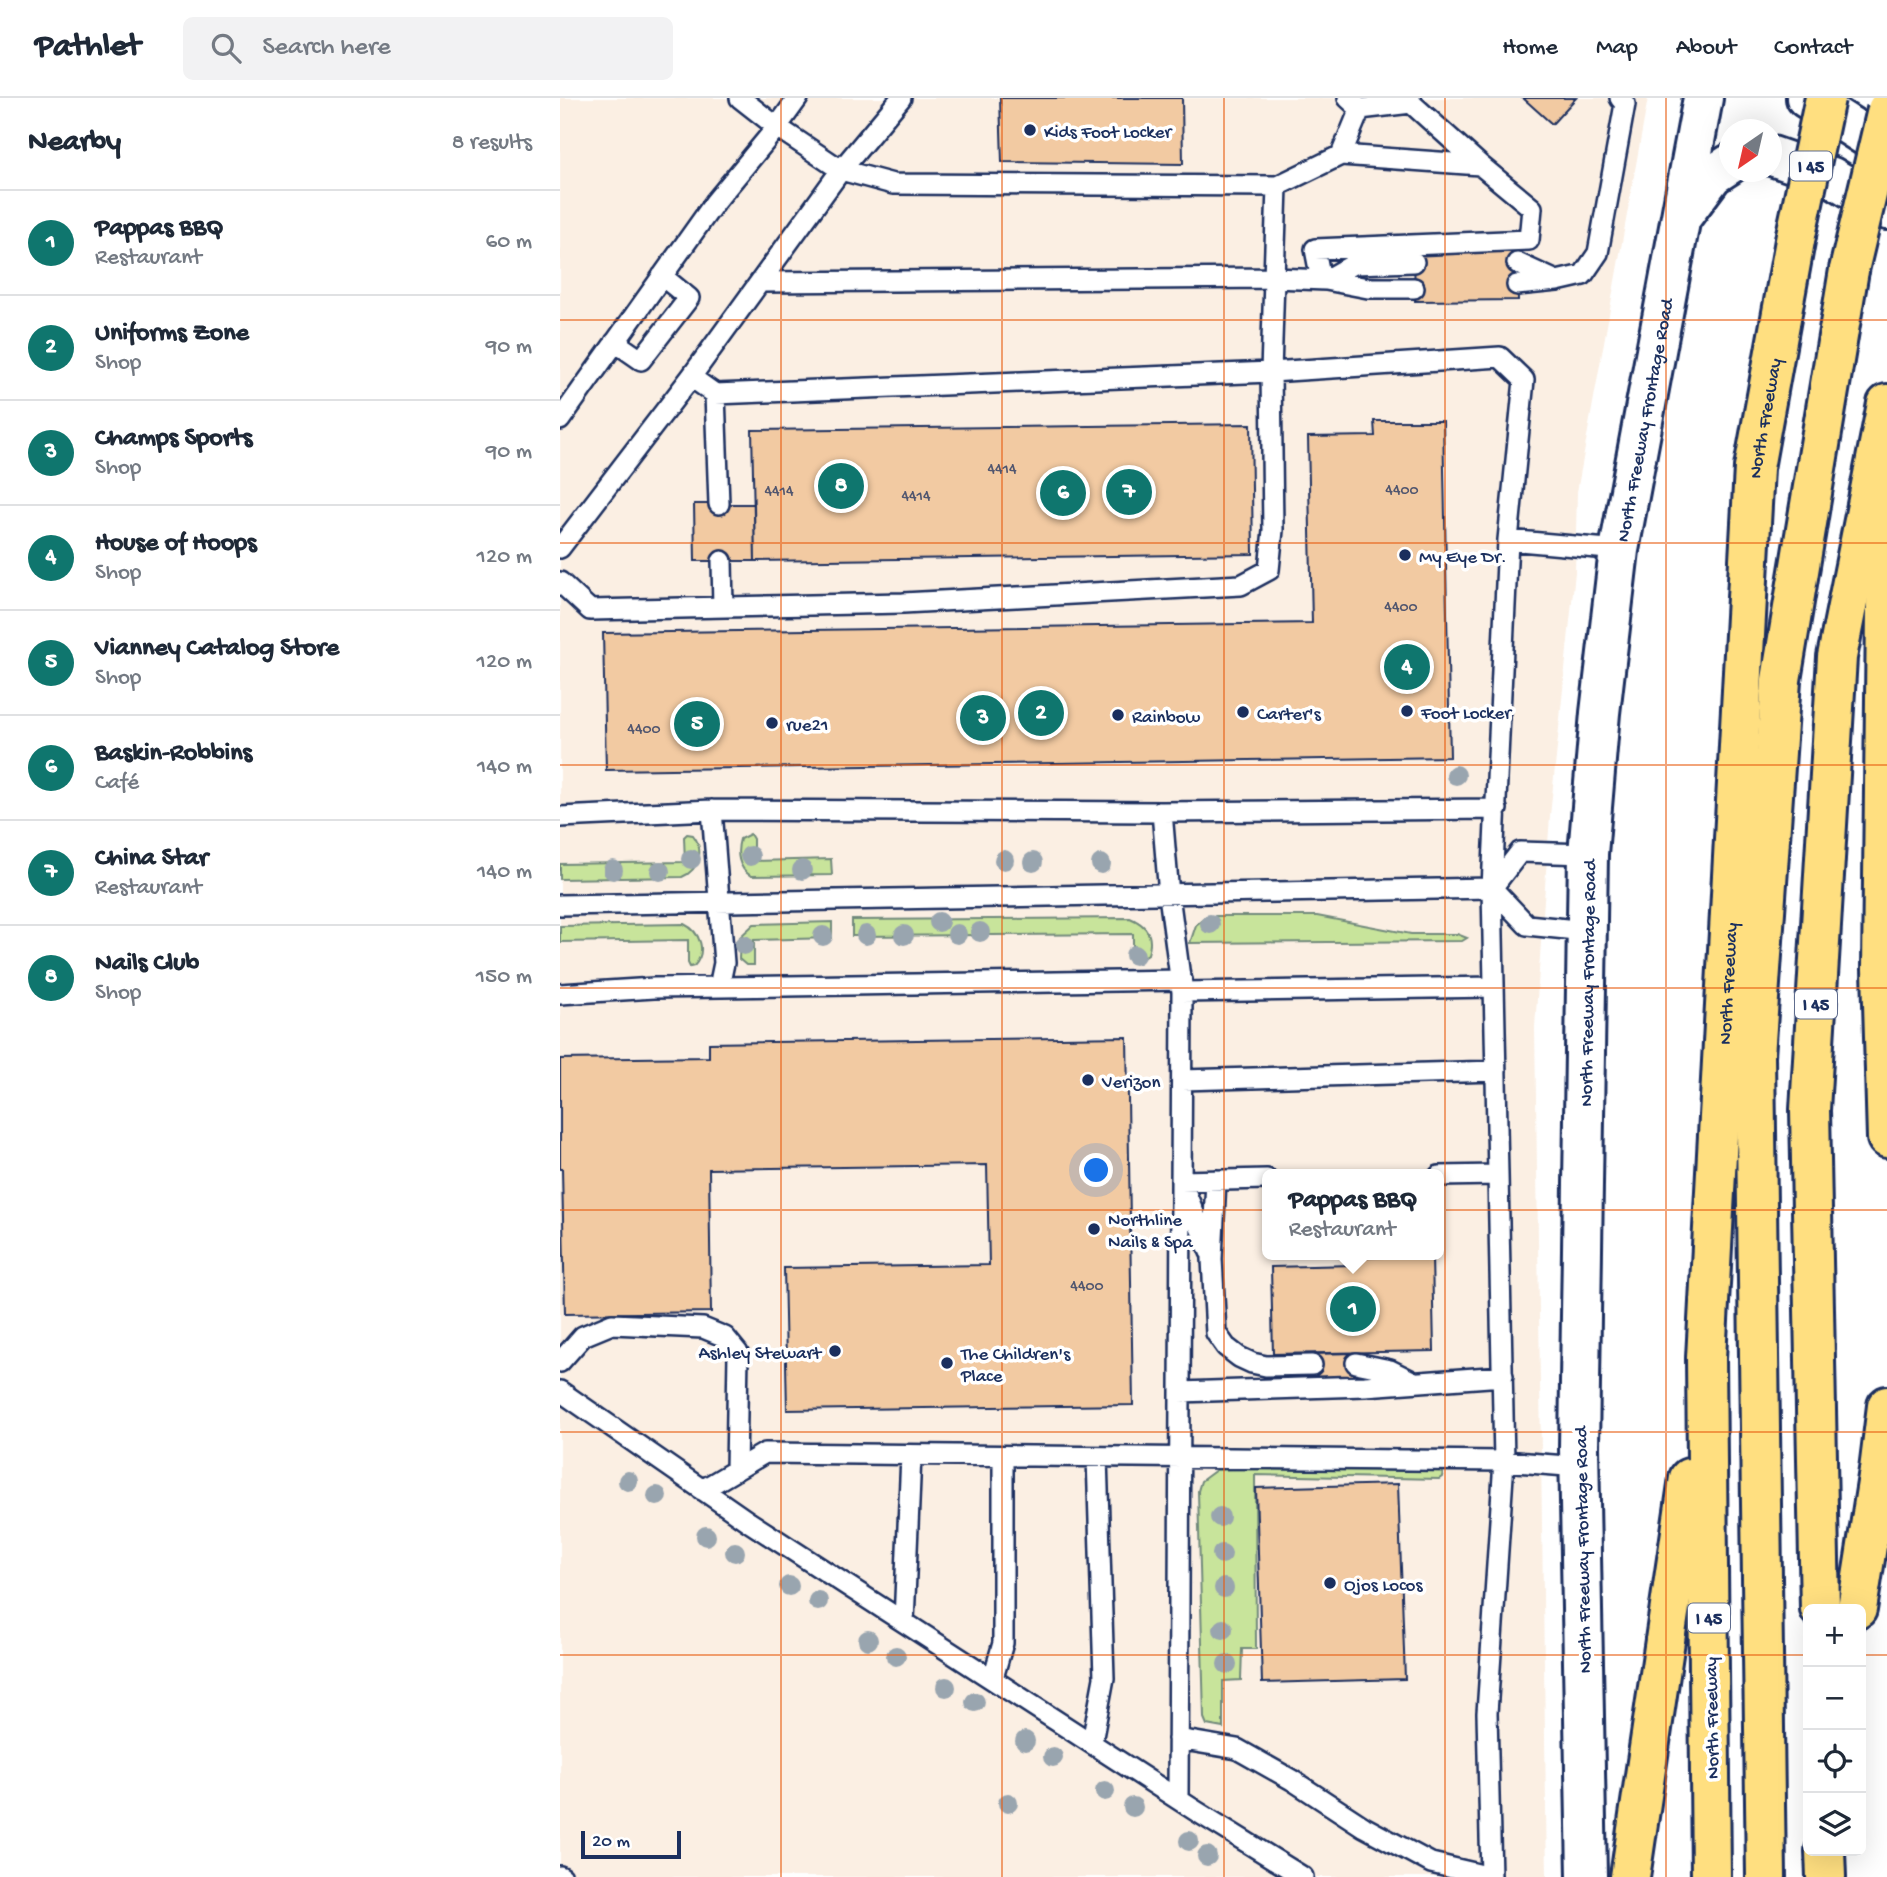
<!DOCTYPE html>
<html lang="en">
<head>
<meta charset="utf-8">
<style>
  body { margin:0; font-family:"Gochi Hand",sans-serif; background:#f2f2f3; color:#1f2937 }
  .controls { position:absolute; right:21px; bottom:21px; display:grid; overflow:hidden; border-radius:10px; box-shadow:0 7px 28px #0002 }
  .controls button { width:63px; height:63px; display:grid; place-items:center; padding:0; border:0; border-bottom:2px solid #e0e1e3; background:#fff; color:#1f2937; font:35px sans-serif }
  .compass { position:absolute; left:1159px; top:21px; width:63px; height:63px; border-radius:50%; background:#fff; box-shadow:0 7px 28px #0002; rotate:214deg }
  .scale { position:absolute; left:21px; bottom:18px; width:100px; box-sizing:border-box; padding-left:7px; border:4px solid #1b2f5e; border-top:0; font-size:19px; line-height:24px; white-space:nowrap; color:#1b2f5e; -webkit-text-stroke:5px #fff; paint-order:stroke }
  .you { position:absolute; left:537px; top:1073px; width:24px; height:24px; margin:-18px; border:5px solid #fff; border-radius:50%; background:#1a73e8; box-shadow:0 0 0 10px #1a73e833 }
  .badge { display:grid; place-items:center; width:46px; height:46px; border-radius:50%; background:#0f766e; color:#fff; font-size:23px; font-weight:700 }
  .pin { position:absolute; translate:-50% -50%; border:4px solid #fff; box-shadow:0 2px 7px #0006 }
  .popup { position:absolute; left:702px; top:1071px; width:182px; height:91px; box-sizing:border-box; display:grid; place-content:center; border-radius:10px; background:#fff; filter:drop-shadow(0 2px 5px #0005); font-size:23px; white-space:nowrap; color:#747a83 }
  .popup b { font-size:26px; color:#1f2937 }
  .popup::after { content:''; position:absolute; left:50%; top:100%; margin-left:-14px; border:14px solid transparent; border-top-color:#fff }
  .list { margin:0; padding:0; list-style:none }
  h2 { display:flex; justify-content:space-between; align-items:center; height:91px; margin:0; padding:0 28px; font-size:30px }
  h2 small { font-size:23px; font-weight:400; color:#747a83 }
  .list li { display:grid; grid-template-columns:46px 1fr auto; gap:21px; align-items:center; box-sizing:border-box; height:105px; padding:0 28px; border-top:2px solid #e0e1e3 }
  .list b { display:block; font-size:26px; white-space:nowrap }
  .list p { margin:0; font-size:23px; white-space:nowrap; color:#747a83 }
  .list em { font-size:23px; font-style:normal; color:#747a83 }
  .icon { flex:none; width:38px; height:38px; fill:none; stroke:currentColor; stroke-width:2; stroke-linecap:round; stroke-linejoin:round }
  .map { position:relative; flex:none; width:1327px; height:1779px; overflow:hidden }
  header { display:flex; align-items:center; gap:42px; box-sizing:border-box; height:98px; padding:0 35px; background:#fff; border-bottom:2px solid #e0e1e3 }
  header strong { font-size:33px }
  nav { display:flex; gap:38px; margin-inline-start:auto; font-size:24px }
  .search { width:490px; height:63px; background:#f2f2f3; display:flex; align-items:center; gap:18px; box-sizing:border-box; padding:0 24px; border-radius:10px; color:#747a83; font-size:26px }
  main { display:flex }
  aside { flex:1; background:#fff }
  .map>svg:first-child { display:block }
</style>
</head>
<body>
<header>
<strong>Pathlet</strong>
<div class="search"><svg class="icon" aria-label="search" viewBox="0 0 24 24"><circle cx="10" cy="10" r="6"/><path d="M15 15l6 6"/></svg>Search here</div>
<nav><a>Home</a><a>Map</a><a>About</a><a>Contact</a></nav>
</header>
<main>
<aside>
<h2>Nearby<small>8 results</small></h2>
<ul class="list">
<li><span class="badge">1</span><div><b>Pappas BBQ</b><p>Restaurant</p></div><em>60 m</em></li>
<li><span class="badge">2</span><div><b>Uniforms Zone</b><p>Shop</p></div><em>90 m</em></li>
<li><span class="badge">3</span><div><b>Champs Sports</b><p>Shop</p></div><em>90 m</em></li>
<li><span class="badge">4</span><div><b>House of Hoops</b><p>Shop</p></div><em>120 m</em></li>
<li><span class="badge">5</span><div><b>Vianney Catalog Store</b><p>Shop</p></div><em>120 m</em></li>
<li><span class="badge">6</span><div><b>Baskin-Robbins</b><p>Café</p></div><em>140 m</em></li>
<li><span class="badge">7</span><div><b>China Star</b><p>Restaurant</p></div><em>140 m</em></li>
<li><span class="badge">8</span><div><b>Nails Club</b><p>Shop</p></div><em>150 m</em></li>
</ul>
</aside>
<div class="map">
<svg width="1327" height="1779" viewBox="0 0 1327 1779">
  <rect width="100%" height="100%" fill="#fff"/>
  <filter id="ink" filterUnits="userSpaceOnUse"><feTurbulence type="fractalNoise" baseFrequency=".0143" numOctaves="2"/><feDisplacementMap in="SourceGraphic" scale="14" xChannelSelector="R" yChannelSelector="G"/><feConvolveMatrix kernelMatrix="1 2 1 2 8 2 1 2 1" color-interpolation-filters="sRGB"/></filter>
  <g filter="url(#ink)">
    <!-- built -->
    <path fill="#fbefe3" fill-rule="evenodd" d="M0 0H1088L1017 394 1015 474 990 718 975 929 987 1779H0ZM707 1076H879V1157H707Z"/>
    <!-- green -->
    <path fill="#c8e49b" stroke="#728a7c" stroke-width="2" d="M127 736 133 737C145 752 139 772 122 779L0 781V766L125 764 124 739Z
      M190 736 193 741V763L271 761 272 777 191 778C178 770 176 755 180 741Z
      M647 818H757L851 836H897L907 840 902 843 630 845 636 827Z
      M570 820C587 827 594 838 588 856L577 863 573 861V836L292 838V822Z
      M272 824V840L194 842V867H186L179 861 180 839 194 826Z
      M124 826C141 834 147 854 134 868L130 869 128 865V842L0 844V828Z
      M877 1368 883 1373 882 1379 879 1381 695 1377 696 1551H682L681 1582 663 1583V1630L647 1627 644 1620 638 1393 641 1383 656 1372Z"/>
    <!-- building -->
    <path fill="#f2caa2" stroke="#1b2f5e" stroke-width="2" d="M440 0H622L623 66 442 64Z
      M963 0H1016L992 26Z
      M957 153 958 202 855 203 854 154Z
      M814 323H883L890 659 46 672 43 535 752 525 748 339 815 338Z
      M691 326 693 456 195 463 192 332Z
      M134 406H194L195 463H135Z
      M567 939 573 1307 227 1312 224 1170 429 1167 427 1067 149 1071 151 1214 5 1216 2 1071H0V961L149 959V945Z
      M781 1157H869V1158L781 1160Z
      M872 1158 874 1253 713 1256 711 1169 793 1167V1159Z
      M796 1255V1279H752V1256Z
      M838 1386 845 1581 702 1585 696 1390Z"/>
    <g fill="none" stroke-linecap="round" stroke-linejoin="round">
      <!-- service casing -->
      <g stroke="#1b2f5e" stroke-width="24">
        <path id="service" d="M180 0 217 29 281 72 333 86 717 88
          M800 11 851 5
          M781 57 920 67
          M957 165 994 182
          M761 182 755 151 969 142 972 110 920 67 851 5 850 0
          M766 182 794 166 854 164
          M201 184 714 180 766 182 808 190H854
          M957 187 997 183 1023 177 1038 155 1065 6 1060 0
          M55 244 81 262 129 200 102 178
          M131 279 155 296 711 274 940 259 964 282 948 442 932 790 944 1363 927 1615 931 1779
          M155 296 159 406
          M0 322 155 104 217 29 238 0
          M948 442 1059 452
          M0 450 131 279 281 72 341 0
          M162 463 163 509
          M0 484 30 512 343 505 681 487 709 472 713 432 711 274 717 88 781 57 800 11 788 0
          M152 712 164 865 159 889
          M602 714 609 797 622 894 618 1699
          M0 719 152 712 602 714 937 711
          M932 790 960 754 1028 756
          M0 807 932 790 967 827 1026 833
          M622 894 934 889
          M0 896 94 890 622 882
          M622 982 936 973
          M879 1078 938 1077
          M656 1082 652 1161 656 1235 666 1249 679 1259 692 1265 706 1268 752 1267
          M650 1154 621 1083 707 1081
          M0 1264 23 1238 52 1226 143 1230 165 1239 178 1255 176 1372
          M796 1265 830 1272 854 1284
          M0 1293 189 1424 636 1713 743 1779
          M620 1294 805 1288 943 1278
          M142 1392 205 1355 944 1363 1019 1369
          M344 1524 351 1357
          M433 1580 443 1545V1358
          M618 1641 677 1651 732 1682 804 1729 871 1765 931 1779
          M532 1644 544 1580 537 1359
          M0 1778 2 1779"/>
      </g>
      <!-- secondary casing -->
      <g stroke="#1b2f5e" stroke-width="44">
        <g id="secondary">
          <path d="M1246 0 1327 52"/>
          <path d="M1212 58 1272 79 1327 112"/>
          <path d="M1124 116 1153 77 1170 66"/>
          <path id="s1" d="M1027 1779 1019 1350 1028 756 1040 615 1059 452 1143 0"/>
        </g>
      </g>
      <!-- motorway casing -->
      <g stroke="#1b2f5e" stroke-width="44">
        <g id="motorway">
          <path d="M1327 422 1322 871 1327 1040"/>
          <path d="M1260 1511 1250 1012 1277 559 1327 306"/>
          <path d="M1297 1511 1319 1372 1327 1308"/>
          <path d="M1265 1753 1266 1779"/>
          <path d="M1070 1779 1129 1380"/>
          <path id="s2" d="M1151 1779 1146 1260 1194 370 1236 137"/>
          <path d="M1206 1779 1195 958 1221 582 1289 172"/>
        </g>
      </g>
      <!-- service -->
      <use href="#service" stroke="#fff" stroke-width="19"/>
      <!-- secondary -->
      <use href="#secondary" stroke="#fff" stroke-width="38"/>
      <!-- motorway -->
      <use href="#motorway" stroke="#ffdf80" stroke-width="38"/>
      <!-- motorway-bridge casing -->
      <g stroke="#1b2f5e" stroke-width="44" stroke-linecap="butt">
        <path id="motorway-bridge" d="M1236 137 1265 0
          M1289 172 1327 12"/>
      </g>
      <!-- motorway-bridge -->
      <use href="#motorway-bridge" stroke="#ffdf80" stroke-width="38"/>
    </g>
    <!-- trees -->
    <g fill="#99a5af">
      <circle cx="896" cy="677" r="10"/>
      <circle cx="190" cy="758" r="10"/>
      <circle cx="131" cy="761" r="10"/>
      <circle cx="444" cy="762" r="10"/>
      <circle cx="473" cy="764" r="10"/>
      <circle cx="541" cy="766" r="10"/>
      <circle cx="53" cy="772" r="10"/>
      <circle cx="242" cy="772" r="10"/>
      <circle cx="100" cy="773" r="10"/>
      <circle cx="379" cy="824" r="10"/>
      <circle cx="650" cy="826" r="10"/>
      <circle cx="420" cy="834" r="10"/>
      <circle cx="397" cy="836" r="10"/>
      <circle cx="306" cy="837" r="10"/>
      <circle cx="344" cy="837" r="10"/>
      <circle cx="263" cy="838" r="10"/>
      <circle cx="184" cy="847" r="10"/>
      <circle cx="575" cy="857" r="10"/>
      <circle cx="68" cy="1383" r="10"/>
      <circle cx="97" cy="1398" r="10"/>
      <circle cx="660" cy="1419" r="10"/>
      <circle cx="146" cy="1438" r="10"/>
      <circle cx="175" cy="1454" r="10"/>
      <circle cx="662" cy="1456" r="10"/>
      <circle cx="229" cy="1488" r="10"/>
      <circle cx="664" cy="1490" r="10"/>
      <circle cx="258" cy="1503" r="10"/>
      <circle cx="663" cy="1531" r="10"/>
      <circle cx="308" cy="1542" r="10"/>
      <circle cx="336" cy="1558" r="10"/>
      <circle cx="667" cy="1566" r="10"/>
      <circle cx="386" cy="1589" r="10"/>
      <circle cx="415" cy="1604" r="10"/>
      <circle cx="465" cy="1643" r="10"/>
      <circle cx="493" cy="1659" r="10"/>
      <circle cx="545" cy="1693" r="10"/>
      <circle cx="448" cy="1705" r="10"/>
      <circle cx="573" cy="1709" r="10"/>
      <circle cx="629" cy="1743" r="10"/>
      <circle cx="647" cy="1758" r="10"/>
    </g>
  </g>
  <!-- grid -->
  <path fill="none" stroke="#e8590c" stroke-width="2" stroke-opacity="0.55" d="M221 0V1779M442 0V1779M664 0V1779M885 0V1779M1106 0V1779M0 222H1327M0 445H1327M0 667H1327M0 890H1327M0 1112H1327M0 1334H1327M0 1557H1248M1301 1557H1327"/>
  <!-- markers -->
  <g fill="#1b2f5e" stroke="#fff" stroke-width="2.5">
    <circle cx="470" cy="32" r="7"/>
    <circle cx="845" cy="457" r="7"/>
    <circle cx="847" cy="613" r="7"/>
    <circle cx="683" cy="614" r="7"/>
    <circle cx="558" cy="617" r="7"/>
    <circle cx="212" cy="625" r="7"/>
    <circle cx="528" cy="982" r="7"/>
    <circle cx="534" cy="1131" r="7"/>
    <circle cx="275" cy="1253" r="7"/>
    <circle cx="387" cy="1265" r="7"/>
    <circle cx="770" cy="1485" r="7"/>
  </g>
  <g text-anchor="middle" stroke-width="7" stroke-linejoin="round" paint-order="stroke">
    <!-- number labels -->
    <g font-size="16" fill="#51566f">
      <text x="442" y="375">4414</text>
      <text x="842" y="396">4400</text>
      <text x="219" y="397">4414</text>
      <text x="356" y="402">4414</text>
      <text x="841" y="513">4400</text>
      <text x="84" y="635">4400</text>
      <text x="527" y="1192">4400</text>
    </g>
    <!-- shield labels -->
    <g fill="#fff" stroke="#5f6d8e" stroke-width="2">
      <rect x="1230" y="53.5" width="42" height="29" rx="5"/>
      <rect x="1235" y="891.5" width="42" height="29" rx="5"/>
      <rect x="1128" y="1505.5" width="42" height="29" rx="5"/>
    </g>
    <g font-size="18" font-weight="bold" fill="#1b2f5e">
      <text x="1251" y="74">I 45</text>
      <text x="1256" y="912">I 45</text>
      <text x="1149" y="1526">I 45</text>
    </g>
    <!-- poi labels -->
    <g font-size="19" fill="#1b2f5e" stroke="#fff" text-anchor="start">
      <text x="484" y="39">Kids Foot Locker</text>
      <text x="859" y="464">My Eye Dr.</text>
      <text x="861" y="620">Foot Locker</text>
      <text x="697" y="621">Carter's</text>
      <text x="572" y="624">Rainbow</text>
      <text x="226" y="632">rue21</text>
      <text x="542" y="989">Verizon</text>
      <text x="548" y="1127">Northline<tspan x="548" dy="22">Nails &amp; Spa</tspan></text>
      <text x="261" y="1260" text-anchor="end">Ashley Stewart</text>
      <text x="401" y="1261">The Children's<tspan x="401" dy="22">Place</tspan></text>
      <text x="784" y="1492">Ojos Locos</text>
    </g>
    <!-- street labels -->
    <g font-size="19" fill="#1b2f5e" stroke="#fff">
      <text dy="7" stroke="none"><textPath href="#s2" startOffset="1461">North Freeway</textPath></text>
      <text dy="7" stroke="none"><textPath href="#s1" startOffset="1461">North Freeway Frontage Road</textPath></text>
      <text dy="7" stroke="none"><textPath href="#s1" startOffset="894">North Freeway Frontage Road</textPath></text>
      <text dy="7" stroke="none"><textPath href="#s2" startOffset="894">North Freeway</textPath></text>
      <text transform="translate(1021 1452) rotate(-91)" y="7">North Freeway Frontage Road</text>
      <text transform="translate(1150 1620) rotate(-91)" y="7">North Freeway</text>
    </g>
  </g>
</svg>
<div class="controls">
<button>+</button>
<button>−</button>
<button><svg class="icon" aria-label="locate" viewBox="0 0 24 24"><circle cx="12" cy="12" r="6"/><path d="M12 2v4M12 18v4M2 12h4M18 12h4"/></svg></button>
<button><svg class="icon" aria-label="layers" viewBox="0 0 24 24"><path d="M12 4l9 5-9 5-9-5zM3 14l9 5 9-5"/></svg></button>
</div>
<svg class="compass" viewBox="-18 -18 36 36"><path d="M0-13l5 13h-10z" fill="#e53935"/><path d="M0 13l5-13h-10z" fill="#747a83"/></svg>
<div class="scale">20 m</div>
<div class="you"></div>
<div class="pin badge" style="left:793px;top:1211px">1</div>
<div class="popup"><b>Pappas BBQ</b>Restaurant</div>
<div class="pin badge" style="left:481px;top:615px">2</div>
<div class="pin badge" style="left:423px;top:620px">3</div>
<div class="pin badge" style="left:847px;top:569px">4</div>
<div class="pin badge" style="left:137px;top:626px">5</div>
<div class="pin badge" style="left:503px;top:395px">6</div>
<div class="pin badge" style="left:569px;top:394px">7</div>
<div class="pin badge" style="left:281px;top:388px">8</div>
</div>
</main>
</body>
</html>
